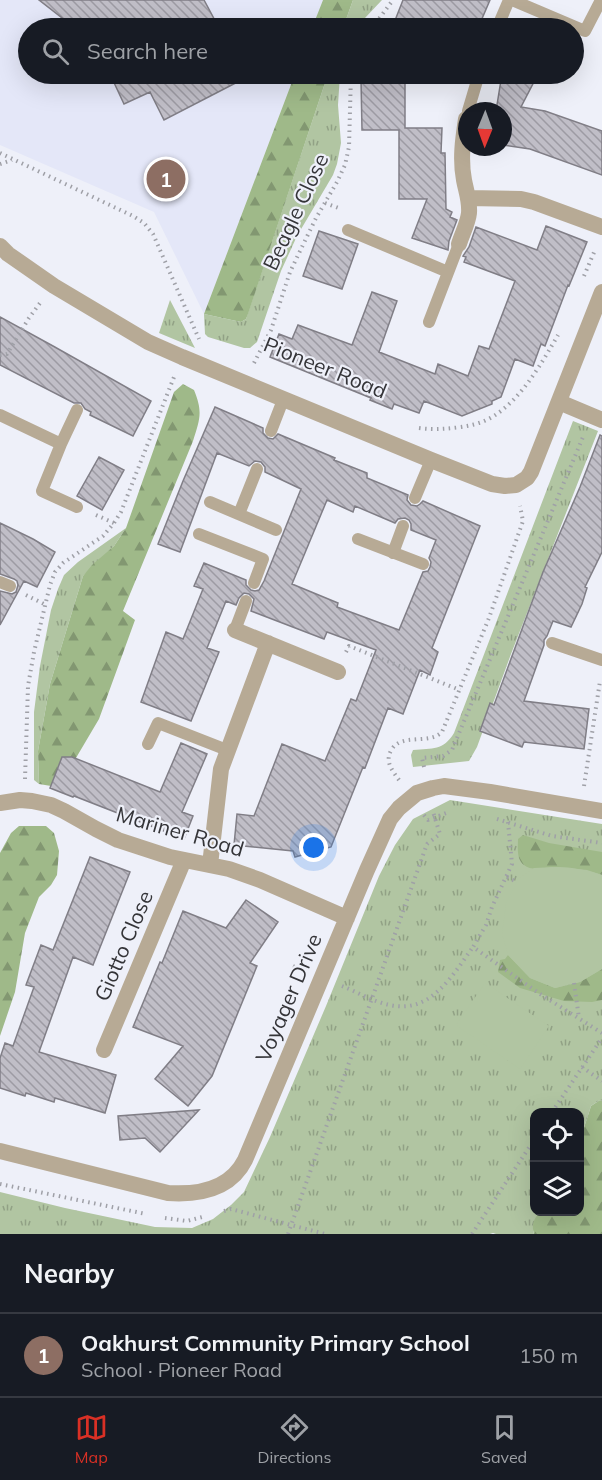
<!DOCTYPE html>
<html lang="en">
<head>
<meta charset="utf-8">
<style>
  body { margin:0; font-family:Mulish,sans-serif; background:#242831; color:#f1f3f6 }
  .controls { position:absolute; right:18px; bottom:18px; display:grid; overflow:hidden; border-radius:12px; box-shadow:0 6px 24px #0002 }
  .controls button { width:54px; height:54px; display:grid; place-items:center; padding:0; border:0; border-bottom:2px solid #363941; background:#171b24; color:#f1f3f6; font:30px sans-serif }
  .compass { position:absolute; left:458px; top:102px; width:54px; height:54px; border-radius:50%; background:#171b24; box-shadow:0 6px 24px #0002; rotate:181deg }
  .you { position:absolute; left:314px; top:848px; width:21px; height:21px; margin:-15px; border:4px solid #fff; border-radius:50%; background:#1a73e8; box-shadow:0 0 0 9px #1a73e833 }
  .badge { display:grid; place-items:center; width:39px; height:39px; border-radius:50%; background:#d93025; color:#fff; font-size:20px; font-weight:700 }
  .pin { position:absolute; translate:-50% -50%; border:3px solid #fff; box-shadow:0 2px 6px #0006 }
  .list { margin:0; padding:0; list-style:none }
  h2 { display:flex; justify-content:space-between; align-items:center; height:78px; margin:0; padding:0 24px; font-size:26px }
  h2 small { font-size:20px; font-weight:400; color:#9ea1a6 }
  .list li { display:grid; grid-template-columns:39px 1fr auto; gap:18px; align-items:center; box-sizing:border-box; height:84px; padding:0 24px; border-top:2px solid #363941 }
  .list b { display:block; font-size:22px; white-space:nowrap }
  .list p { margin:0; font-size:20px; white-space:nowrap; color:#9ea1a6 }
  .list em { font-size:20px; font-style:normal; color:#9ea1a6 }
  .icon { flex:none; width:33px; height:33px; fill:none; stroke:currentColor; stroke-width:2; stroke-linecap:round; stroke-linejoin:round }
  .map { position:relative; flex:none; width:602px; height:1234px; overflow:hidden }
  .search { position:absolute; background:#171b24; box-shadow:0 6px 24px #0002; left:18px; right:18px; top:18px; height:66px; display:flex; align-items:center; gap:15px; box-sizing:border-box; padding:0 21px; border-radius:33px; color:#9ea1a6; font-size:22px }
  .sheet { height:162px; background:#171b24 }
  nav { display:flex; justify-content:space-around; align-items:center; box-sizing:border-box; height:84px; border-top:2px solid #363941; background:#171b24; font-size:16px; color:#9ea1a6 }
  nav a { display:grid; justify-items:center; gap:3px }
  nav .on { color:#d93025 }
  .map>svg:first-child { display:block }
</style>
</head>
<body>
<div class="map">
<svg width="602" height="1234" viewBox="0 0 602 1234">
  <defs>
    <pattern id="grass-tufts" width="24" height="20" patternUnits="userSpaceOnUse" patternTransform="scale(1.5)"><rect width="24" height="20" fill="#b1c5a2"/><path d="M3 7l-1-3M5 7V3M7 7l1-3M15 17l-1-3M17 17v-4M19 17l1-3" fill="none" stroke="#91a185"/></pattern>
    <pattern id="forest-firs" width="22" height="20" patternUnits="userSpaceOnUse" patternTransform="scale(1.5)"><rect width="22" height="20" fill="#9fb989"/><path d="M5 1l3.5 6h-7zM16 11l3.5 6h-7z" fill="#829771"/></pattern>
    <pattern id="building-back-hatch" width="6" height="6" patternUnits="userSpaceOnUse" patternTransform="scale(1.5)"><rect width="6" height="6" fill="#c0bec7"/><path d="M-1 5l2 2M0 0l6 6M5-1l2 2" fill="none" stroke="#9d9ba3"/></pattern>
  </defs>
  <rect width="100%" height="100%" fill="#eef0f9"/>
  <!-- built -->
  <path fill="#e4e7f8" d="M0 0H323L312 28H28V74H295L204 314 154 212 0 145Z"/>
  <!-- grass -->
  <path fill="url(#grass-tufts)" d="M353 0H382L365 18 357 28H343Z
    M328 74H340L338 105 341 143 337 164 333 175 297 236 281 271 257 342 250 348H244L208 337 205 334 204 314 241 322 246 319Z
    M170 300 195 348 159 333Z
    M573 421 598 431 511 654 477 747 469 761 413 767 411 755 413 750C433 748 443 751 454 733Z
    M126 528 114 546 83 576 50 684 38 751 39 784 34 780V712L40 666 51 610 58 589 64 575 78 562Z
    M450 800 602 824V1101L600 1100 591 1106 580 1140V1112H534V1212H541C536 1216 531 1227 534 1234H496L493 1233 490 1234H0V1192L65 1208 155 1227 192 1228 213 1219 231 1205 244 1192 270 1137 326 1006 379 876 395 845 413 819Z"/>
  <!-- forest -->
  <path fill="url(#forest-firs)" d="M323 0H353L343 28H312Z
    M295 74H328L248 314 246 319 241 322 204 314Z
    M183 384 194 390C203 412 200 419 193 441L123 611 135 620 99 719 60 785 51 786 39 784 38 751 50 684 83 576 92 565 114 546 126 528 174 392Z
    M19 826H46L54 833 59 851 57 875 51 885 39 897 25 933 15 992 0 1036V853L11 833Z
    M523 835 549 843 602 852V875C587 870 572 867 556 867 546 867 532 872 524 865 516 859 518 847 518 839Z
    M508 955 530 978 555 988 580 982 602 969V1000L592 1002 564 1001 520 988 498 972 500 960 505 959Z
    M600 1100 602 1101V1234H534C531 1225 534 1217 541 1212H580V1140L591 1106Z"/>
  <!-- green -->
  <path fill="#b1c5a2" d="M556 867 587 870 602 875V969L580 982 555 988 530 978 508 955 502 934 506 904 519 878 534 868Z
    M485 983 549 1026 520 1069 456 1025Z"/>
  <!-- building -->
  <path fill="url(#building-back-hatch)" stroke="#807e86" stroke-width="1.5" fill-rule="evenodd" d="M39 0H204L219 28H75Z
    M403 0H490L478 28H409L394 23Z
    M110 74H253L164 120 150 92 124 104Z
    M502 74H538L521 107 545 111 602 131V175L530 149 503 145V111H496Z
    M361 80H405V128H442L441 153H445L446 209 452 212 450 217 457 220 449 241 448 250 412 238 427 199H399V130H362Z
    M546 226 587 242 569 286 568 285 545 346 541 344 533 366 515 359 501 397 492 401V404L462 416 424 401 419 413 394 404 392 409 370 400 371 398 270 357 279 334 292 339 298 325 352 345 372 292 397 301 379 352 435 374 438 364 468 376 479 346 489 349 515 281 464 262 466 257 463 256 469 247 476 227 537 250Z
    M319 231 358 244 342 289 303 276Z
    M0 317 53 346 151 401 133 436 90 415 91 412 85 409 81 403H74L0 365Z
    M215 407 263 428V433L268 438 273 439 278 434 335 458 334 460 367 473V478L408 495 407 500 411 505 417 506 420 504 423 501 480 526 432 648 438 652 430 675 420 670 403 714 388 708 365 768 363 767 331 847 295 857 293 851 234 845 237 814 254 816 282 744 325 761 351 699 356 701 376 650 327 632 324 639 251 611 254 599 249 594 244 593 239 598 236 605 226 601 207 648 219 652 191 721 141 702 166 632 183 639 203 589 194 586 204 563 246 580V585L251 590 255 591 259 590 264 581 301 489 265 472V467L261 462 255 461 249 466 217 453 180 552 158 544 183 481ZM327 500 353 512 355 506 395 523 398 519 405 518 409 520 411 524V530L436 540 429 558 431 562 430 567 428 571 423 572 399 630 337 607 338 603 292 584Z
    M600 435 602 436V552L585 587 587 588 582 604 571 627 553 621 547 636 544 640V645L524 701 589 709 584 749 524 742 522 747 480 731 490 703 494 705 543 572 580 487Z
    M99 457 124 470 102 510 77 496Z
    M0 523 33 539 55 552 37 587 24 581 0 625V591L12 594 16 592 18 585 17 581 14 579 0 574Z
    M181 743 207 754 182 812 193 816 184 839 74 796 73 797 50 788 62 757H72L160 792Z
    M90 857 130 872 93 965 73 957 39 1052 116 1075 105 1113 55 1098 54 1102 26 1093 25 1096 0 1088V1058L5 1043 13 1046 34 987 26 985 41 945 53 950Z
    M246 900 278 922 250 963 257 966 212 1076 188 1106 155 1079 183 1046 133 1027 160 962 162 963 183 911 226 928Z
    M199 1110 160 1152 145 1138 120 1140 118 1116Z"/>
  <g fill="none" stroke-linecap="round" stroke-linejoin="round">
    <!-- path -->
    <path stroke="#9fa0a7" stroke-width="4" stroke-dasharray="1.5 4.5" stroke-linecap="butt" d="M372 28 393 0
      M0 153 133 216 144 223 153 234 199 339
      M0 164 12 160
      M325 203 341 209
      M584 276 595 250
      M0 355 7 354 29 318 40 303
      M254 363 271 330 290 272 300 251 316 218 337 182 345 165 349 147 351 74
      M419 428C434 430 446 429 461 427 467 426 473 425 479 423 515 411 540 366 558 335
      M96 515 114 523
      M26 595 44 604
      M346 652 349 646 460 690
      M424 767 422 758 443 756 452 750 583 437
      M25 779 28 686 34 652 50 585 55 572 63 563 103 536 114 523 121 512 174 377
      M399 780C392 770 384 761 392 749 402 733 429 745 442 732L489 618 523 521 520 506
      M584 786 600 681
      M424 815 428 820 449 812
      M497 819 552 836 602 843
      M508 822 512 864 492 907 486 925 473 947 540 994 602 1033
      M507 877 517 882
      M293 966 301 970
      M574 983 579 1018
      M342 986C357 992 374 1002 390 1005 431 1014 452 976 473 947
      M582 1067 602 1081
      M552 1112 602 1038
      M0 1184 146 1214
      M224 1211 231 1209 325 1234
      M165 1218 187 1221 202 1217
      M288 1234 427 844 440 834 433 812
      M472 1234 534 1140"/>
    <!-- service -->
    <path stroke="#b7aa95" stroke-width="12" d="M512 0 585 31 601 0
      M497 28 509 0
      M468 111 479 74
      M348 230 448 272
      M429 322 459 244
      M0 415 61 444 42 491 77 507
      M271 431 283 400
      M61 444 77 410
      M415 498 431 460
      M210 502 276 530
      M239 514 257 469
      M199 534 263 559 254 583
      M358 539 423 564
      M393 553 403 526
      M0 582 10 586
      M235 630 246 601
      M552 643 602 660
      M148 744 158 723 227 750"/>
    <!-- minor -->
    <path stroke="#b7aa95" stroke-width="16" d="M468 198 521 199 534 202 602 227
      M459 244C462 234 468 223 469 213 470 201 466 191 464 180 460 159 463 139 466 119
      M0 246 8 254 54 286 148 342 182 357 431 460 492 484 505 486 516 485 527 478 531 472 602 292
      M559 402 602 420
      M235 630 338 672
      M0 803 20 800 32 801 51 805 64 811 96 829 118 840 170 857 229 869 260 880 347 918
      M210 865 221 769 268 643
      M104 1050 184 860
      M0 1151 168 1193C198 1195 230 1190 245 1160L367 870 390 819 399 808 417 793 433 788 444 786 490 792 602 811"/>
  </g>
  <g text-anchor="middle" stroke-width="4.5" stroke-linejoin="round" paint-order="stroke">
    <!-- street labels -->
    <g font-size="21" fill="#343438" stroke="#eef0f9">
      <text transform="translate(296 212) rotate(-65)" y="7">Beagle Close</text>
      <text transform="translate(325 368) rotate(22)" y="7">Pioneer Road</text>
      <text transform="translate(180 832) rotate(16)" y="7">Mariner Road</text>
      <text transform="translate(124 946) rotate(-67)" y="7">Giotto Close</text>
      <text transform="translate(289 998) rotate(-67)" y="7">Voyager Drive</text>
    </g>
  </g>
</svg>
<div class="controls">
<button><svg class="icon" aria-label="locate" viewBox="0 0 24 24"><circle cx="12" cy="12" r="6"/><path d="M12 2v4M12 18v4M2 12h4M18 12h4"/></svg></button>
<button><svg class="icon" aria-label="layers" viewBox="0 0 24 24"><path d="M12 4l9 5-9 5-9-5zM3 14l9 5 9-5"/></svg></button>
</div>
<svg class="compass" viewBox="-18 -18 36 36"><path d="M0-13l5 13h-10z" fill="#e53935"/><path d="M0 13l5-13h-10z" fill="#9ea1a6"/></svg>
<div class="you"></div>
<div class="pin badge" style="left:166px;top:179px;background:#8d6e63">1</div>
<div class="search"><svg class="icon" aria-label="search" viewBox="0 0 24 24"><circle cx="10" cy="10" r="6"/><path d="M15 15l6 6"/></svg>Search here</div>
</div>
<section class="sheet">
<h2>Nearby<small></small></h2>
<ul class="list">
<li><span class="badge" style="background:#8d6e63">1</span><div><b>Oakhurst Community Primary School</b><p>School · Pioneer Road</p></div><em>150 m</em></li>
</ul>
</section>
<nav>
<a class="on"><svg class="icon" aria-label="map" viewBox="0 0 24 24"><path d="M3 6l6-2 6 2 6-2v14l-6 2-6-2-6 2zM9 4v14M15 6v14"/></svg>Map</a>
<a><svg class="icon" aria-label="directions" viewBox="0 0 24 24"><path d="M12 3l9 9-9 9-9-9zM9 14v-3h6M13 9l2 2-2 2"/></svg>Directions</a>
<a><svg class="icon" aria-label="saved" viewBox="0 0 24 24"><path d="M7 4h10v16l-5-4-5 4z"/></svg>Saved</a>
</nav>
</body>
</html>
